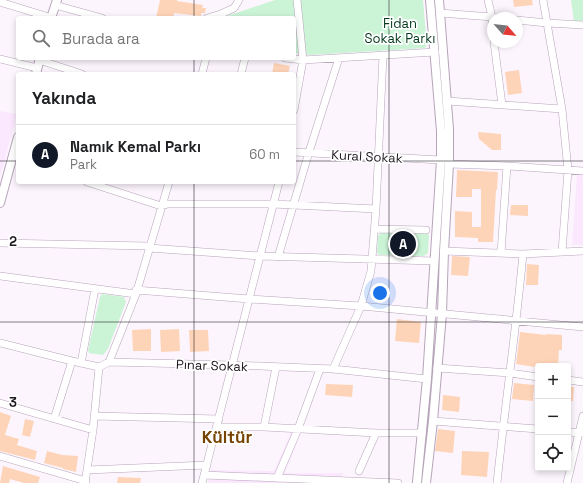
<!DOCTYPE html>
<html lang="tr">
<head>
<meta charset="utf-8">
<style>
  body { margin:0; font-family:"Space Grotesk",sans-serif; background:#f2f2f2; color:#202124 }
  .controls { position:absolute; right:12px; bottom:12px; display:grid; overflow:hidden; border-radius:4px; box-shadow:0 2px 6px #0003 }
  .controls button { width:36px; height:36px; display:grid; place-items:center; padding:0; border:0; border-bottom:1px solid #e0e0e0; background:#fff; color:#202124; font:20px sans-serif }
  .compass { position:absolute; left:487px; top:12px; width:36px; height:36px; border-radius:50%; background:#fff; box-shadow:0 2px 6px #0003; rotate:117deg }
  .you { position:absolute; left:380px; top:293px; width:14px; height:14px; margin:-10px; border:3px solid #fff; border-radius:50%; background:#1a73e8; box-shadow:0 0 0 6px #1a73e833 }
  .badge { display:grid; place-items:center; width:26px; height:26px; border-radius:50%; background:#111827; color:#fff; font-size:13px; font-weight:700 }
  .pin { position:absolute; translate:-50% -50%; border:2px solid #fff; box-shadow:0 1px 4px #0006 }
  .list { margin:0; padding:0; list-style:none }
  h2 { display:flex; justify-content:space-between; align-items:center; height:52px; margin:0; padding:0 16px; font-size:17px }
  h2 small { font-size:13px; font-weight:400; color:#757577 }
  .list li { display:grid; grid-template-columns:26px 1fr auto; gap:12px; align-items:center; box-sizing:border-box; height:60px; padding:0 16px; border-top:1px solid #e0e0e0 }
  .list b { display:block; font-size:15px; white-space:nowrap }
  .list p { margin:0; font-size:13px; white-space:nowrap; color:#757577 }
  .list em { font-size:13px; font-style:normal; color:#757577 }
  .icon { flex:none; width:22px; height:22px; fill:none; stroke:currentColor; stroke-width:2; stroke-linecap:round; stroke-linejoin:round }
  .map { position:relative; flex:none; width:583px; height:483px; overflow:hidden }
  .search { position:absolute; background:#fff; box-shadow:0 2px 6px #0003; left:16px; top:16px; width:280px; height:44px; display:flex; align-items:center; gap:10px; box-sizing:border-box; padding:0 14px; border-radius:4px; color:#757577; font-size:15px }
  .panel { position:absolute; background:#fff; box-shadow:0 2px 6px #0003; left:16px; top:72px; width:280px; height:112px; border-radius:4px }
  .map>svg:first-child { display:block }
</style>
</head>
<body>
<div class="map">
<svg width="583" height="483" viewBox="0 0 583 483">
  <rect width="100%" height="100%" fill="#fdf5fe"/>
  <!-- built -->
  <path fill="#fbe8fe" d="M0 111 17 114 0 177Z
    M577 174H583V245H572Z
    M291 432 301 433 285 473H343L340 483H208L211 470 274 471Z"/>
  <!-- green -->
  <path fill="#cbf4d7" d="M275 0H423L427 45 425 48 310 55 294 53V18H221Z
    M571 0H583V22H574Z
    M381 233H426L429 235 428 253 424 256 379 255 377 252 378 236Z
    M102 294 124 297 126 302 108 349 103 355 89 353 88 350 100 297Z"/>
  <!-- building -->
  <path fill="#fed4b8" d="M160 0H177V1L203 5 202 8H206L205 13H201V16L174 13 173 18H156Z
    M513 0H532L533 5 514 7Z
    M274 63 290 66 288 74H272Z
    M519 70 522 93 508 95 505 72Z
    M478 132 501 134V150H492L479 139Z
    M457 170 498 172 497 190H496L493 242H478V238L455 237V211L472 212V227H481V189H472V197H456Z
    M511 205H528V216L510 215Z
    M452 256 470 257 468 276 451 275Z
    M527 264 539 265 538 285H526Z
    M397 319 421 322 419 343 395 341Z
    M151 329V351H133L132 330Z
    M179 329 180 351 161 352 160 330Z
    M189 330H208L209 351 190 352Z
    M520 332 546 335V334L562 335V350H559L558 366 535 367 516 364Z
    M514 383 534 385 533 401 512 399Z
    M326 384 353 385 352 397 325 395Z
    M568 387H574L573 401H568Z
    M443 395 460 397 459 412 442 410Z
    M0 412 11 416 5 435 19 439 17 445 37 451 35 460 0 451Z
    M25 419 34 421 30 437 22 435Z
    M438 429 455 431 453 453 435 451Z
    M47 451 62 455 78 456 76 472 63 469V468L44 463Z
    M462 451 489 452 487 477 461 475Z
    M3 466 40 477 38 483H24L10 479 9 483H0Z
    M118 477 141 478 140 483H117Z"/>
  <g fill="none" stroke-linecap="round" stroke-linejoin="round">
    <!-- minor casing -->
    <g stroke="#b6a5b9" stroke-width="8">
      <path id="minor" d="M488 0 492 17 497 18
        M543 0 547 23 583 25
        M0 2 52 18
        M55 5 102 18
        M440 13 492 17 493 30
        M207 18 221 14 234 8 239 0
        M517 20 547 23 562 109 568 170 562 252
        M494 42 502 105
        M285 58 303 60 435 52
        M0 59 37 68
        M39 60 82 74
        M202 74 206 58
        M241 74 245 58
        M447 101 562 109
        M294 110 303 60 297 0
        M294 152 441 160
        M449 164 507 166 583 171
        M87 182 161 206 168 204H273L376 209
        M374 229 426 230
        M0 243 149 246
        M149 248 260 256 434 261
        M444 251 523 254 583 251
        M501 253 507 166
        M278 257 309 152 339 58
        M0 276 136 294
        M136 290 249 299 361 306 583 327
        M0 343 72 361 99 367 109 362 232 365 333 369 427 379
        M109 362 136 294 169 182
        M81 363 95 289
        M437 368 510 373 538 377
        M333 369 361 306 371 271 376 209 383 55
        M568 380 583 382
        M0 403 93 430
        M94 416 219 419
        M54 419 72 361
        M433 421 538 429
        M217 427H264L376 433H422
        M264 427 276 367
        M568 432 582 433
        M0 456 86 481
        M87 470 207 465
        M359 471 376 433
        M204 475 398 483
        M277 478 298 429 320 369
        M85 483 93 430 99 367
        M202 483 279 182
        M497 483C505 406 516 330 523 254
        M567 483 583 416"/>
    </g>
    <!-- major casing -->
    <g stroke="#b6a5b9" stroke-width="10">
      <path id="major" d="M51 18 57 0
        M36 74 40 58
        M0 203 18 137
        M417 482 427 379 441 160V131L430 0
        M426 483 433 421 442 314 444 251 449 164V129L439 0"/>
    </g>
    <!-- minor -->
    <use href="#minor" stroke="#fff" stroke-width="7"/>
    <!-- major -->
    <use href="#major" stroke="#fff" stroke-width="8"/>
  </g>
  <!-- grid -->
  <path fill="none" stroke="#1c161e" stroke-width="1" stroke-opacity="0.55" d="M194 0V18M389 0V483M194 58V74M0 161H18M294 161H583M194 182V483M0 322H583"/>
  <g text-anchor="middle" stroke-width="3.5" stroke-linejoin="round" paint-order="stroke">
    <!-- park labels -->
    <g font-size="13" fill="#03391d" stroke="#fff">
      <text x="400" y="28">Fidan<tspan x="400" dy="15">Sokak Parkı</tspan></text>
    </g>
    <!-- street labels -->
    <g font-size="13" fill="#1c161e" stroke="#fff">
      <text transform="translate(367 156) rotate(3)" y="5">Kural Sokak</text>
      <text transform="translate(212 365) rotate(2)" y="5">Pınar Sokak</text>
    </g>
    <!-- district labels -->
    <g font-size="17" font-weight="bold" fill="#764300" stroke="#fff">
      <text x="227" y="443">Kültür</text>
    </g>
  </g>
  <g font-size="13" text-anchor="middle" font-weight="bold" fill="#1c161e" stroke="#fff" stroke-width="3.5" stroke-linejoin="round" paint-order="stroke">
    <text x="13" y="246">2</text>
    <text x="13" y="407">3</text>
  </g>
</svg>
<div class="controls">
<button>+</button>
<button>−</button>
<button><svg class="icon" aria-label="locate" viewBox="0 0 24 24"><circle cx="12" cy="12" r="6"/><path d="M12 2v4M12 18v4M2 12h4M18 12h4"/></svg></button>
</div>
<svg class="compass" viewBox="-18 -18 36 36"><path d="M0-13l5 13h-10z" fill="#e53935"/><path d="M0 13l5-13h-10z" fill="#757577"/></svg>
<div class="you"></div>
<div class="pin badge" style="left:403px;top:244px">A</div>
<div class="search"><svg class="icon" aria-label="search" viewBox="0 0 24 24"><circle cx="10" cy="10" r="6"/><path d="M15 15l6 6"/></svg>Burada ara</div>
<section class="panel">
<h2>Yakında<small></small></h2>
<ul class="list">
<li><span class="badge">A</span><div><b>Namık Kemal Parkı</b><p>Park</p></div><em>60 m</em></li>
</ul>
</section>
</div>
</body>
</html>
